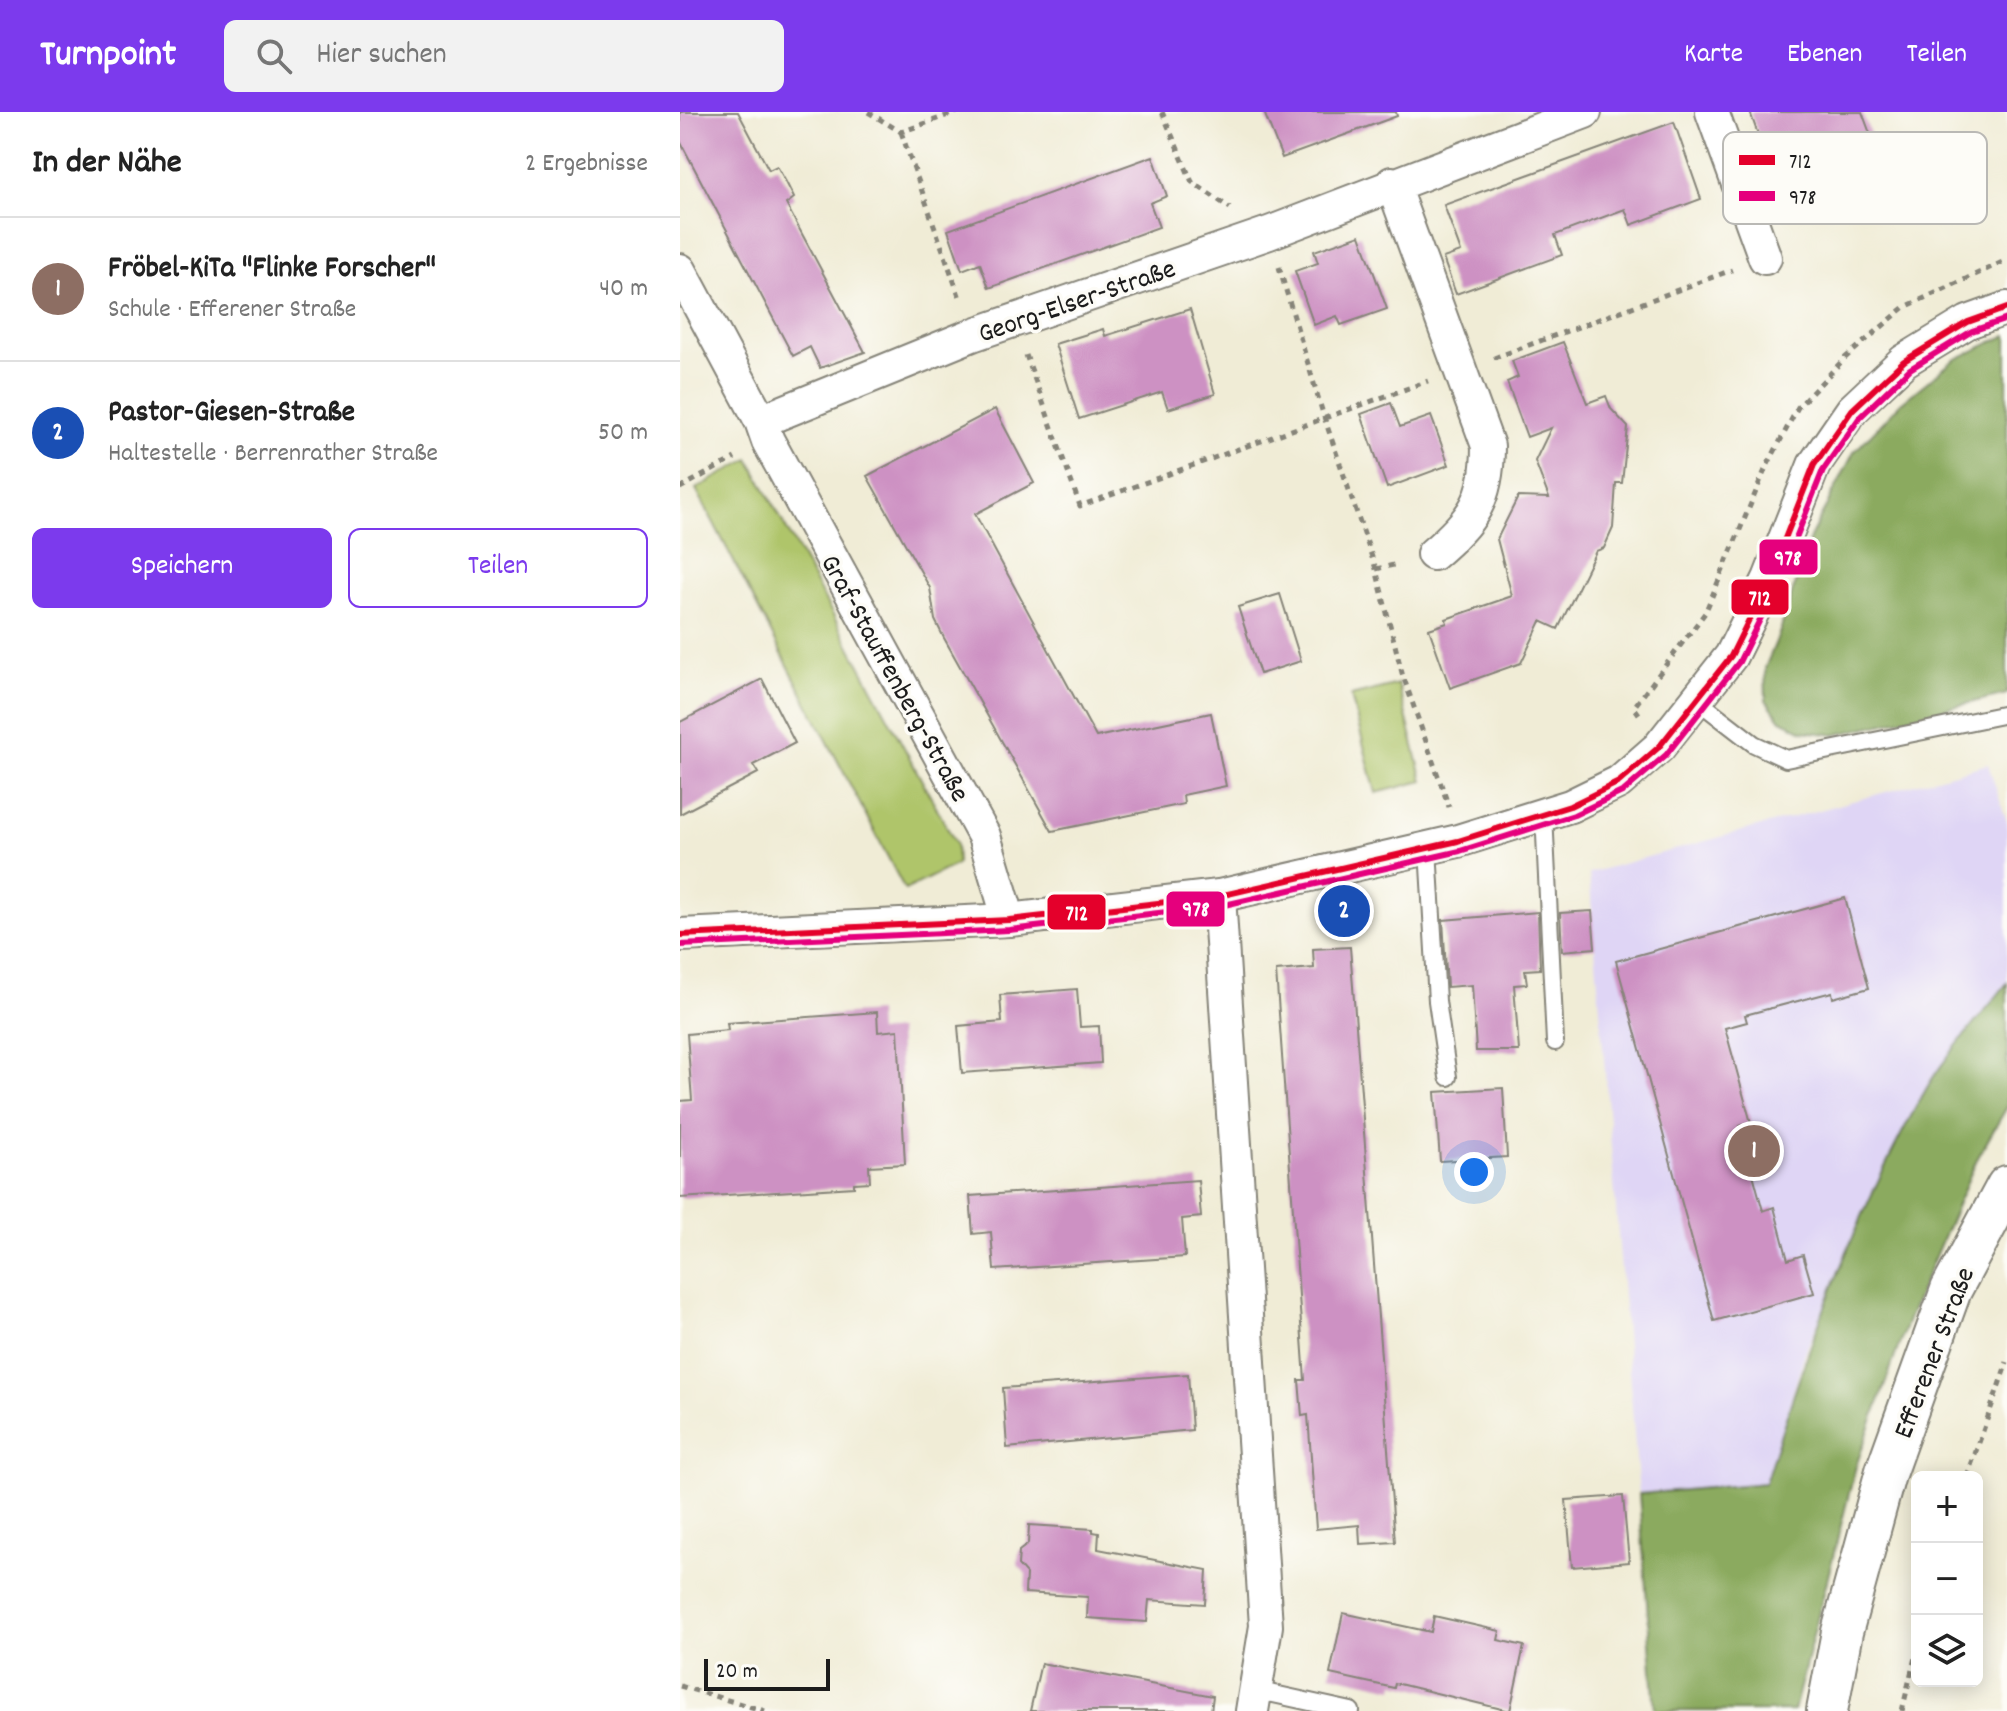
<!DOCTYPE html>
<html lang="de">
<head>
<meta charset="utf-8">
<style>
  body { margin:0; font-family:Dekko,sans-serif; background:#f2f2f2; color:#222 }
  .controls { position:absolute; right:24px; bottom:24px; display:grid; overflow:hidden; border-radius:12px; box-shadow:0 4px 20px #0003 }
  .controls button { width:72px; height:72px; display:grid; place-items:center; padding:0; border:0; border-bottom:2px solid #e0e0e0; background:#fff; color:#222; font:40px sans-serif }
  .scale { position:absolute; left:24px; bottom:20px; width:126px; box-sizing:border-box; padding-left:8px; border:4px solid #1c1c1c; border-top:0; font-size:22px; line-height:28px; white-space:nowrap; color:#1c1c1c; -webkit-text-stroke:6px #fdfcf7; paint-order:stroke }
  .you { position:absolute; left:794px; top:1060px; width:28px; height:28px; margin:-20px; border:6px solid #fff; border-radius:50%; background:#1a73e8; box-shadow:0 0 0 12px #1a73e833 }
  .badge { display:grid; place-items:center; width:52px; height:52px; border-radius:50%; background:#7c3aed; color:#fff; font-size:26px; font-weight:700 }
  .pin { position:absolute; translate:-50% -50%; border:4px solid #fff; box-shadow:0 2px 8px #0006 }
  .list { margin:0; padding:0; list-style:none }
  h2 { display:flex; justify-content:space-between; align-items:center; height:104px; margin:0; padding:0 32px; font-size:34px }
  h2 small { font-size:26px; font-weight:400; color:#767676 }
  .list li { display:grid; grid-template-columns:52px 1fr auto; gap:24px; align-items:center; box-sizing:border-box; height:144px; padding:0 32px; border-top:2px solid #e0e0e0 }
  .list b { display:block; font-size:30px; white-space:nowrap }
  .list p { margin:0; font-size:26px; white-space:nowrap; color:#767676 }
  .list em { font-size:26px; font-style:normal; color:#767676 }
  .actions { display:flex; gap:16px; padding:24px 32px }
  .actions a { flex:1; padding:18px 0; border:2px solid #7c3aed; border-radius:12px; text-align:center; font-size:28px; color:#7c3aed }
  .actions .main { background:#7c3aed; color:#fff }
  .icon { flex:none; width:44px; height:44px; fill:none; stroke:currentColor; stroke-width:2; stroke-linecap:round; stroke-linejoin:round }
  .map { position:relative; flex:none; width:1327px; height:1599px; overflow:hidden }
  header { display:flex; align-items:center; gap:48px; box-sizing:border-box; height:112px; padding:0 40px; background:#7c3aed; color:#fff }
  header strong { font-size:38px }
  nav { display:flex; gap:44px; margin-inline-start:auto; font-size:28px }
  .search { width:560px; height:72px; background:#f2f2f2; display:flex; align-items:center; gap:20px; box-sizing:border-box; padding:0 28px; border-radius:12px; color:#767676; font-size:30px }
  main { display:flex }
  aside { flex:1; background:#fff }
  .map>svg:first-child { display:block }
</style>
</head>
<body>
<header>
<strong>Turnpoint</strong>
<div class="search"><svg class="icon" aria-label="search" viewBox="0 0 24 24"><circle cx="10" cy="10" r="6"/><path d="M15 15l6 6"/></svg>Hier suchen</div>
<nav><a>Karte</a><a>Ebenen</a><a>Teilen</a></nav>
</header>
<main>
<aside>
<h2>In der Nähe<small>2 Ergebnisse</small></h2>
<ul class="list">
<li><span class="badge" style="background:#8d6e63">1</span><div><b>Fröbel-KiTa &quot;Flinke Forscher&quot;</b><p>Schule · Efferener Straße</p></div><em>40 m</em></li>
<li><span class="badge" style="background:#1a4fb4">2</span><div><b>Pastor-Giesen-Straße</b><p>Haltestelle · Berrenrather Straße</p></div><em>50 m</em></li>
</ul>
<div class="actions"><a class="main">Speichern</a><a>Teilen</a></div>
</aside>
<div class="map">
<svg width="1327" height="1599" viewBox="0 0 1327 1599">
  <rect width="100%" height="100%" fill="#fdfcf7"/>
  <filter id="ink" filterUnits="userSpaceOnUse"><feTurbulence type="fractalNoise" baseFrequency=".0125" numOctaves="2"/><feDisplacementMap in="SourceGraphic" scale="16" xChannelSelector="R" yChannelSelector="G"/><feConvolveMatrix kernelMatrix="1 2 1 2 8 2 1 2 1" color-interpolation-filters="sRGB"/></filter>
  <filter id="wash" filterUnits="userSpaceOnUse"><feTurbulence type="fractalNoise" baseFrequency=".006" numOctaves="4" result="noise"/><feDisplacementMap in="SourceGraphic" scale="32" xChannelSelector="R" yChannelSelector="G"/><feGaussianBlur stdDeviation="1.8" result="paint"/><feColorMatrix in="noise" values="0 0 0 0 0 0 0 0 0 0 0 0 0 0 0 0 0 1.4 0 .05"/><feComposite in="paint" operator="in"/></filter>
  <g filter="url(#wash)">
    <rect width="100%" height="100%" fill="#f0ecd6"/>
    <!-- built -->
    <path fill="#dfd5f5" d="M1308 652 1327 710V871L1250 971 1181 1108 1125 1241 1085 1371 959 1382 909 761Z"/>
    <!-- green -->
    <path fill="#afc56a" stroke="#667043" stroke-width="2" d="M69 347 276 732 277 752 225 778 16 377Z
      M718 572 743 669 696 681 671 584Z"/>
    <!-- forest -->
    <path fill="#8baa5e" stroke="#54633d" stroke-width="2" d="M1327 223V582L1155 623 1123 619 1101 608 1086 588 1085 556 1098 525 1130 426 1174 340 1221 291 1274 248Z
      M1327 871V995L1296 1049 1229 1205 1176 1354 1114 1599H975L959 1382 1085 1371C1128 1234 1176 1097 1249 972 1270 937 1302 904 1327 871Z"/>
    <g id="blocks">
      <!-- building -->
      <path fill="#cd91c3" d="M0 0H58L89 58 97 54 106 70 114 86 106 92 185 240 140 256 130 235 113 244 0 29Z
        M584 0H716L717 4 602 46Z
        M1070 0H1182L1204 59 1151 79 1143 55 1096 73Z
        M994 10 1021 87 951 113 945 97 875 123 882 143 776 182 763 146 781 140 764 93Z
        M473 44 487 84 470 91 479 115 309 176 300 151 282 158 268 118Z
        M680 123 707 197 661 213 657 204 634 213 615 159 638 151 634 139Z
        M510 197 535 282 488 297 482 280 399 307 375 232 423 217 425 224Z
        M883 230 907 291 926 284 931 297 948 315 942 371H936L933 416 924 436 916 439 878 517 861 509 841 551 770 576 749 517 767 511 766 507 832 484 817 427 838 385 869 386 855 349 871 316 847 325 827 270 838 265 832 249Z
        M711 291 720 315 751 304 769 353 707 376 681 302Z
        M315 297 354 371 295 402 416 625 531 601 546 674 503 683 504 692 372 719 264 526 255 508 250 476 187 364Z
        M600 482 621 549 580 562 558 495Z
        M82 567 115 631 73 653 78 661 0 702V610Z
        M1165 786 1189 876 1153 886 1152 880 1065 903 1067 910 1045 916 1071 1011 1060 1014 1083 1099 1094 1095 1108 1148 1123 1143 1134 1181 1034 1209 936 849Z
        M912 799 915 836 882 839 880 801Z
        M858 800 860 857 845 858 847 872 834 873 839 939H796L792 873 767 875 763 808Z
        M670 835 715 1430 680 1432 679 1413 636 1417 628 1303 622 1304 619 1268H625L596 859 634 856 633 837Z
        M397 877 400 915 419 914 421 951 282 961 278 914 322 910 320 883Z
        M197 900 198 920 218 918 225 1052 189 1054 190 1070 174 1071V1075L0 1086V989L12 988 7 922 48 918 47 911Z
        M823 976 827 1045 760 1049 755 980Z
        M518 1068 521 1105 502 1107 505 1145 314 1158 311 1120 293 1122 290 1084Z
        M508 1262 512 1318 327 1336 323 1276Z
        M943 1384 949 1450 892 1455 886 1388Z
        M349 1413 413 1417V1420L419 1421 418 1437 527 1458 525 1492 469 1488 467 1510 407 1506 408 1485 345 1481 346 1462 338 1453 339 1439 348 1432Z
        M663 1501 751 1520 754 1504 820 1519 818 1528 844 1534 830 1599 715 1571 714 1576 650 1562Z
        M361 1551 533 1584 531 1599H350Z"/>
    </g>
  </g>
  <g filter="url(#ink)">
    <use href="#blocks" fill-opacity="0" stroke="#868479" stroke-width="2"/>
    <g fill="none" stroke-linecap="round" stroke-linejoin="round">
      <!-- service casing -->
      <g stroke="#868479" stroke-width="20">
        <path id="service" d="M1017 588 1074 632 1106 647 1327 602
          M864 702 875 930
          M748 737 757 889 768 965
          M575 1578 671 1599"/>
      </g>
      <!-- minor casing -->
      <g stroke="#868479" stroke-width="36">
        <path id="minor" d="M1032 0 1085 146
          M712 71 808 334C808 388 793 408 753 442
          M0 158 81 309 88 329 304 724 329 808
          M81 309 292 223 589 121 905 0
          M539 784 586 1514 572 1599
          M0 823 329 808 539 784 778 729 890 694 939 670 979 635 1051 544 1089 467 1134 353 1172 298 1224 249 1288 210 1327 196"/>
      </g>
      <!-- tertiary casing -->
      <g stroke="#868479" stroke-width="44">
        <path id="tertiary" d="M1147 1599 1162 1520 1206 1359 1271 1178 1327 1074"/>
      </g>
      <!-- path -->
      <path stroke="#868479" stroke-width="5" stroke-dasharray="6 6" stroke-linecap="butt" d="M188 0 221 20 277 0
        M482 0 512 70 550 96
        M221 20 281 189
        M599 155 644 305 696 457 722 561 769 695
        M346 243 400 394 748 269
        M814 246 1052 158
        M0 376 55 346
        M696 457 718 452
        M959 602 954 595 1025 501 1085 358 1118 295 1165 246 1225 195 1327 148
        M1287 1365 1327 1250
        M0 1574 85 1599
        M1222 1599 1237 1537"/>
      <!-- service -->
      <use href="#service" stroke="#fff" stroke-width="16"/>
      <!-- minor -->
      <use href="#minor" stroke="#fff" stroke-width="32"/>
      <!-- tertiary -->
      <use href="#tertiary" stroke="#fff" stroke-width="40"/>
      <!-- bus-1 casing -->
      <g stroke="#fdfcf7" stroke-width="12">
        <path id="bus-1" d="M0 823 329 808 539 784 778 729 890 694 939 670 979 635 1051 544 1089 467 1134 353 1172 298 1224 249 1288 210 1327 196"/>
      </g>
      <!-- bus-2 casing -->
      <g stroke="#fdfcf7" stroke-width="12">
        <path id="bus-2" d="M0 833 329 818 540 794 780 739 894 703 944 679 986 643 1059 550 1098 471 1143 358 1180 305 1230 257 1292 219 1327 207"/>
      </g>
      <!-- bus-1 -->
      <use href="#bus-1" stroke="#e4002b" stroke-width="6"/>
      <!-- bus-2 -->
      <use href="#bus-2" stroke="#e5007d" stroke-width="6"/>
    </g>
  </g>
  <g text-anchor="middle" stroke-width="7" stroke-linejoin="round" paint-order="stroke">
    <!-- street labels -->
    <g font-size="28" fill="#1c1c1c" stroke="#fdfcf7">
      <text transform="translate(396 187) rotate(-19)" y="10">Georg-Elser-Straße</text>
      <text transform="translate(217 565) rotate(61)" y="10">Graf-Stauffenberg-Straße</text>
      <text transform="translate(1252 1240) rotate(-69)" y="10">Efferener Straße</text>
    </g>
  </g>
  <!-- legend -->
  <rect x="1043" y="20" width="264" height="92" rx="12" fill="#fdfcf7" stroke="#bab9b5" stroke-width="2"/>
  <rect x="1059" y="43" width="36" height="10" fill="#e4002b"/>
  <rect x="1059" y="79" width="36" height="10" fill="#e5007d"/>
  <g font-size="22" fill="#1c1c1c">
    <text x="1109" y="56">712</text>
    <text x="1109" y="92">978</text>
  </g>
  <g stroke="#fdfcf7" stroke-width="3">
    <rect x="1078" y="426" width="61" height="38" rx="8" fill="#e5007d"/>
    <rect x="1050" y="466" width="60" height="38" rx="8" fill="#e4002b"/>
    <rect x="485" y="778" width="61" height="38" rx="8" fill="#e5007d"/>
    <rect x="366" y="781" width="61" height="38" rx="8" fill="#e4002b"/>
  </g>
  <g font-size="22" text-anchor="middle" font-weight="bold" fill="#fff">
    <text x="1108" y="453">978</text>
    <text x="1080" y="493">712</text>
    <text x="516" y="804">978</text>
    <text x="397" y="808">712</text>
  </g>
</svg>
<div class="controls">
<button>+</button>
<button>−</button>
<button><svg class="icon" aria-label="layers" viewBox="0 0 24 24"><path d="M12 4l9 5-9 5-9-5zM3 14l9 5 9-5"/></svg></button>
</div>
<div class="scale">20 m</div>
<div class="you"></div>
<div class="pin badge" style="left:1074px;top:1039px;background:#8d6e63">1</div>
<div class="pin badge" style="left:664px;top:799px;background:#1a4fb4">2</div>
</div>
</main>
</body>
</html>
